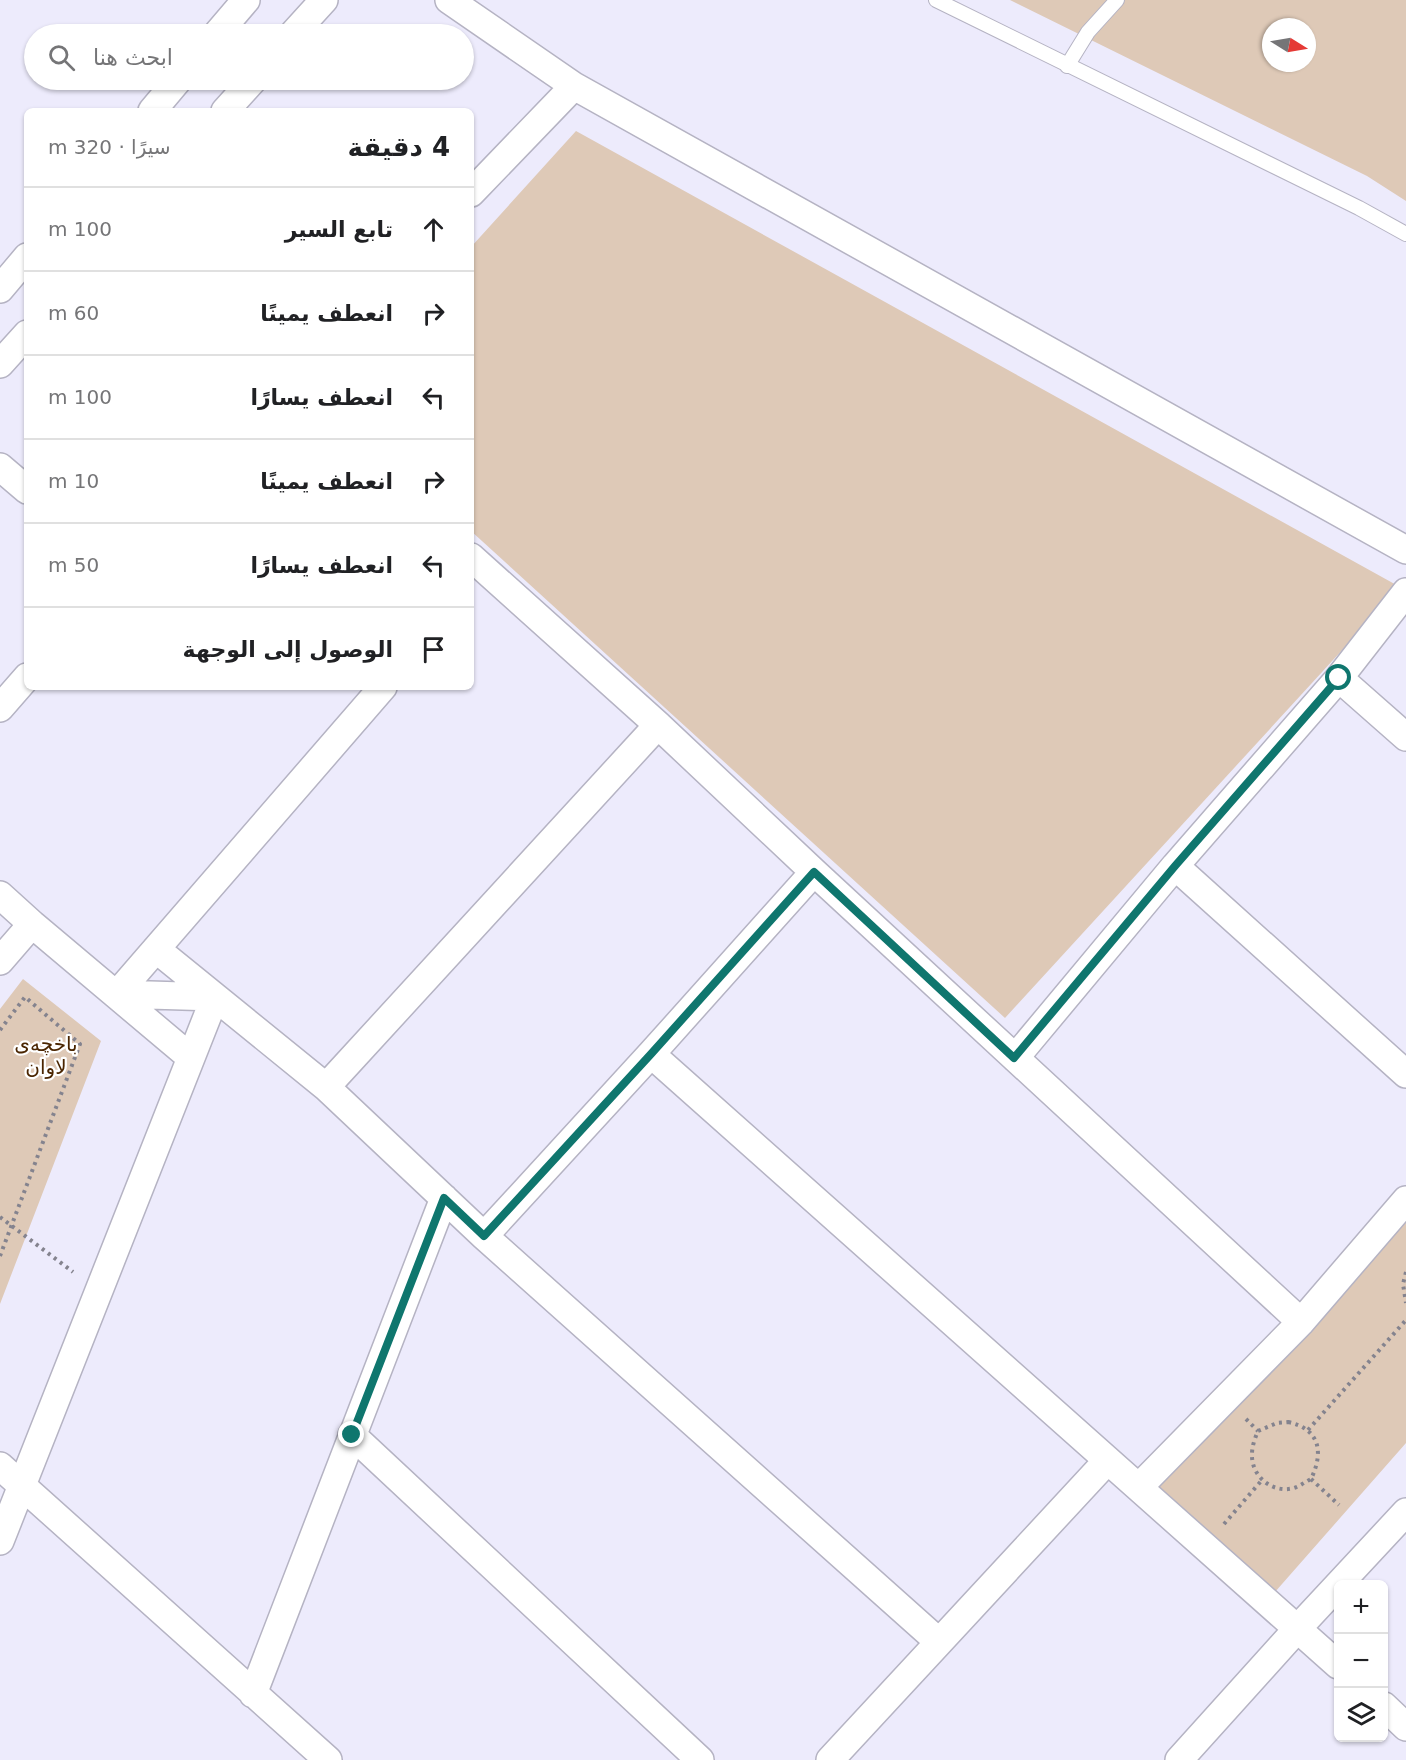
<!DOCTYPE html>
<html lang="ar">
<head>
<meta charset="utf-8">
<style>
  body { margin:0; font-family:"DejaVu Sans",Vazirmatn,sans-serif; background:#f6f6f6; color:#202124; direction:rtl }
  .controls { position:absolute; right:18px; bottom:18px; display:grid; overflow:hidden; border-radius:9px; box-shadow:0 2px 4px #0004 }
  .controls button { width:54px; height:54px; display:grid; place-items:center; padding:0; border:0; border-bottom:2px solid #e0e0e0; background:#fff; color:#202124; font:30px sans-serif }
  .compass { position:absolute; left:1262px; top:18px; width:54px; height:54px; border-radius:50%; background:#fff; box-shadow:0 2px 4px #0004; rotate:101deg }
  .stop { position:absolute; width:18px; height:18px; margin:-14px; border:4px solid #0f766e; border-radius:50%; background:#fff }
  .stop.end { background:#0f766e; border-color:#fff; box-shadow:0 2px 6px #0008 }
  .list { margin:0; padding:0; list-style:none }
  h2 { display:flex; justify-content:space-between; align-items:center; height:78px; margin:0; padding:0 24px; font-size:26px }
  h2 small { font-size:20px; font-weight:400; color:#757577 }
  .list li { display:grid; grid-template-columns:39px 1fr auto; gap:18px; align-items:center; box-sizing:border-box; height:84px; padding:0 24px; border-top:2px solid #e0e0e0 }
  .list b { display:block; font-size:22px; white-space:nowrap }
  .list em { font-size:20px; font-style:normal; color:#757577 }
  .icon { flex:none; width:33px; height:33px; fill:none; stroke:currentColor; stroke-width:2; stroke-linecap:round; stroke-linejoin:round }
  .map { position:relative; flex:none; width:1406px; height:1760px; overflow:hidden; direction:ltr }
  .search { position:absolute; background:#fff; box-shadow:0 2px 4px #0004; left:24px; top:24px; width:450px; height:66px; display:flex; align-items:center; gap:15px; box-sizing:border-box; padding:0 21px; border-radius:33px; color:#757577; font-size:22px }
  .panel { position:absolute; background:#fff; box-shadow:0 2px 4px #0004; left:24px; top:108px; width:450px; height:582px; border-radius:9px; direction:rtl }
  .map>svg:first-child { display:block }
</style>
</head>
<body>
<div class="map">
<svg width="1406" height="1760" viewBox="0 0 1406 1760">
  <rect width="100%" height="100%" fill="#edebfc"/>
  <!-- green -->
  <path fill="#dec9b7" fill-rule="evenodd" d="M1010 0H1406V201L1367 176ZM1271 27H1307V63H1271Z
    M576 131 1400 587 1005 1018 471 531V247Z
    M23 979 101 1041 0 1304V1009Z
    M1406 1211V1443L1275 1592 1156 1486Z"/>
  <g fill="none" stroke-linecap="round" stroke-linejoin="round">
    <!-- service casing -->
    <g stroke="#b5b3c3" stroke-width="16">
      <path id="service" d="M936 0 1359 208 1406 234
        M1067 66 1088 32 1117 0"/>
    </g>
    <!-- minor casing -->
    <g stroke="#b5b3c3" stroke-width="30">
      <path id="minor" d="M449 0 574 86 471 193
        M217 34 246 0
        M293 34 324 0
        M574 86 1406 550
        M152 111 178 80
        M225 111 253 80
        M0 289 27 257
        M0 364 27 334
        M0 467 27 490
        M471 557 658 725 814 872 1301 1322 1139 1487
        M1339 678 1406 737
        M0 708 27 677
        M1175 866 1339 678 1406 592
        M0 895 32 924 190 1057
        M156 949 326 1087 484 1236 939 1642
        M0 961 32 924
        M117 994 383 687
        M651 1054 1338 1665
        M1015 1058 1175 866 1406 1074
        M326 1087 658 725
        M484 1236 651 1054 814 872
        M1301 1322 1406 1200
        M352 1435 700 1760
        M0 1466 328 1760
        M0 1541 215 997 117 994
        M253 1694 444 1198
        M1384 1706 1406 1727
        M830 1760 1107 1461
        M1179 1760 1298 1628 1406 1512"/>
    </g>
    <!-- path -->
    <path stroke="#84838e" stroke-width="4" stroke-dasharray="3 4.5" stroke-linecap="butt" d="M0 1030 25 997 80 1044 0 1256
      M0 1217 73 1272
      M1406 1272 1403 1284 1406 1303
      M1246 1419 1258 1431
      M1288 1422C1320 1429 1324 1452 1311 1479 1305 1482 1300 1486 1294 1488 1272 1494 1251 1476 1252 1454 1252 1446 1255 1438 1258 1431L1277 1423Z
      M1308 1430 1406 1320
      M1311 1479 1339 1505
      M1224 1524 1262 1480"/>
    <!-- service -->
    <use href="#service" stroke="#fff" stroke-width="14"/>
    <!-- minor -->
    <use href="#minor" stroke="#fff" stroke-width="27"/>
  </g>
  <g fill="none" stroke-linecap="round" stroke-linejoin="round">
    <!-- route -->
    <path stroke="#0f766e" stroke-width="8" d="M352 1435 444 1198 484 1236 651 1054 814 872 1014 1058 1175 866 1339 678"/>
  </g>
  <g text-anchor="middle" stroke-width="4.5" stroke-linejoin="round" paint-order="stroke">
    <!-- park labels -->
    <g font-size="20" fill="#4a2500" stroke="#fff">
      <text x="46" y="1051">باخچەی<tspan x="46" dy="23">لاوان</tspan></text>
    </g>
  </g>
</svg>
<div class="controls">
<button>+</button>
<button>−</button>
<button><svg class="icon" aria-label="layers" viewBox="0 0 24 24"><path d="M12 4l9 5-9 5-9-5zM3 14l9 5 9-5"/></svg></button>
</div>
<svg class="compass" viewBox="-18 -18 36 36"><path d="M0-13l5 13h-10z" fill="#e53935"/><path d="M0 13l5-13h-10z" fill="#757577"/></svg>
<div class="stop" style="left:1339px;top:678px"></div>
<div class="stop end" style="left:352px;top:1435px"></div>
<div class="search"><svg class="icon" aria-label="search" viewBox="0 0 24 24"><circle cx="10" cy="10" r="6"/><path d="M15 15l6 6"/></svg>ابحث هنا</div>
<section class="panel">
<h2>4 دقيقة<small>سيرًا · 320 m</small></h2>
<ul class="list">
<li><svg class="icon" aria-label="ahead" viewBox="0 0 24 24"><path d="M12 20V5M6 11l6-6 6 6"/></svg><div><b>تابع السير</b></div><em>100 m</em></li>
<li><svg class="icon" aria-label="right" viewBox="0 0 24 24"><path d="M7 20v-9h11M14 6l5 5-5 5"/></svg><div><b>انعطف يمينًا</b></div><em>60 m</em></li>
<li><svg class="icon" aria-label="left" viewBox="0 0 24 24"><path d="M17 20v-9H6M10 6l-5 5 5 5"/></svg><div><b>انعطف يسارًا</b></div><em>100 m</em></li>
<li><svg class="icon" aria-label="right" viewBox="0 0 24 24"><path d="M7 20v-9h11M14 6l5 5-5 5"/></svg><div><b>انعطف يمينًا</b></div><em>10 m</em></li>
<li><svg class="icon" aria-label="left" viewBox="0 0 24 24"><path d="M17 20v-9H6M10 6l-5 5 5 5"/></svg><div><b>انعطف يسارًا</b></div><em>50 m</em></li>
<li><svg class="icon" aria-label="arrive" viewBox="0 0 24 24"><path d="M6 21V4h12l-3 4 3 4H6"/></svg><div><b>الوصول إلى الوجهة</b></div></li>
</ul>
</section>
</div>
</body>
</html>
